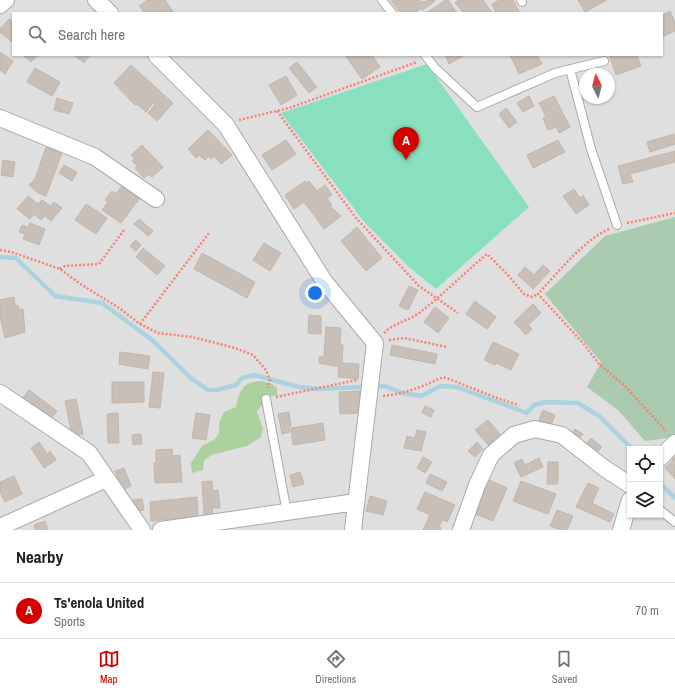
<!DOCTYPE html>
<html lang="en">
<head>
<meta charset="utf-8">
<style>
  body { margin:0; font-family:"Archivo Narrow",sans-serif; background:#f2f2f2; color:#202124 }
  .controls { position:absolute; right:12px; bottom:12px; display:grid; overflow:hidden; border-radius:0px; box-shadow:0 1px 3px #0004 }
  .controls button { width:36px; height:36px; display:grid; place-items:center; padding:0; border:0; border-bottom:1px solid #e0e0e0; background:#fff; color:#202124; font:20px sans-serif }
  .compass { position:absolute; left:579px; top:68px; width:36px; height:36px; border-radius:50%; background:#fff; box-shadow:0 1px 3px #0004; rotate:354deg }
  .you { position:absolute; left:315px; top:293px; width:14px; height:14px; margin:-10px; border:3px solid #fff; border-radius:50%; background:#1a73e8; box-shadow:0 0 0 6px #1a73e833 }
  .badge { display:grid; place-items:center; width:26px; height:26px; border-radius:50%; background:#d40000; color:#fff; font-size:13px; font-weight:700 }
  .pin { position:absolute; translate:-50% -33px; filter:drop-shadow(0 1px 2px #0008) }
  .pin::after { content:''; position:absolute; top:21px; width:14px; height:12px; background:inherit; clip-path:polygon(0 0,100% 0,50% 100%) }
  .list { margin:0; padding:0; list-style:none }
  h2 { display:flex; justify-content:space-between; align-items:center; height:52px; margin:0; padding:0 16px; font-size:17px }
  h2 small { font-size:13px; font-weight:400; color:#757577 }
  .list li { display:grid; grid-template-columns:26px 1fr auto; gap:12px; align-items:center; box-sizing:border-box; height:56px; padding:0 16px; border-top:1px solid #e0e0e0 }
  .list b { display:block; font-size:15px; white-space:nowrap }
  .list p { margin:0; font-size:13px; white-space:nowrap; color:#757577 }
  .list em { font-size:13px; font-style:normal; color:#757577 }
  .icon { flex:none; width:22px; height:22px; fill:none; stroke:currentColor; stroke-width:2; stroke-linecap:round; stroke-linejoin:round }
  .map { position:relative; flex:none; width:675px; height:530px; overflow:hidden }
  .search { position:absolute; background:#fff; box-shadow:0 1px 3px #0004; left:12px; right:12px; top:12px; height:44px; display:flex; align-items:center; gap:10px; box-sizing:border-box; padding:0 14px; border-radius:0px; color:#757577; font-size:15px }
  .sheet { height:108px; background:#fff }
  nav { display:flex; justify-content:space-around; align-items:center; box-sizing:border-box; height:56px; border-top:1px solid #e0e0e0; background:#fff; font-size:11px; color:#757577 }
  nav a { display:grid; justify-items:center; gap:2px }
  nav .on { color:#d40000 }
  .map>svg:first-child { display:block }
</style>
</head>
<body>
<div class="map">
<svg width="675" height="530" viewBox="0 0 675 530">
  <rect width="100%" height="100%" fill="#f2efe9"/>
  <!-- residential -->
  <path fill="#e0dfdf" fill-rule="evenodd" d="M0 0H675V530H0ZM13 13H662V55H13ZM585 74H609V98H585ZM630 449H660V515H630Z"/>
  <!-- forest -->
  <path fill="#add19e" d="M262 381 272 384 277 388V395L269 397 257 411 263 429 261 437 247 446 211 455 204 461 203 470 192 473 191 463 202 446 215 439 219 433V423L224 412 236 407C240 390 242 382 262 381Z"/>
  <!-- cemetery -->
  <path fill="#aacbaf" d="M675 217V437L645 441 619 411 587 387 601 362 545 294 605 236Z"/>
  <!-- pitch -->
  <path fill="#88e0be" d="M427 64 529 207 436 289 410 268 365 223 281 113Z"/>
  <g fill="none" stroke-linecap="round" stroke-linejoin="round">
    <!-- stream -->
    <path stroke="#aad3df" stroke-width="4.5" d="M0 257 16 258 55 296 102 303 152 340 192 379 208 390H217L236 385 242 378 254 375 299 387 319 389 385 386 402 393 421 396 441 386 457 387 527 413 534 405 546 402 578 403 599 416 632 449
      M660 483 675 498"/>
  </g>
  <!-- building -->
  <path fill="#c7bfb8" stroke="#c4b6ab" d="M147 0H165L174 13H145L139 6Z
    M391 0H420L421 2 434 0 435 1 423 10 422 8 414 13H400Z
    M446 0H448L457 13H426Z
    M458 0H483L492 13H464L455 3Z
    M499 0H513L520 13H496L492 4Z
    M578 0H607L585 12Z
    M670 11 675 22V31L662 37V15Z
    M9 19 13 22V43L0 32V29Z
    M0 52 13 61 5 74 0 70Z
    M23 55H38L31 62Z
    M74 55H88L89 56 84 63Z
    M345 55H372L380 67 362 79Z
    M445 55H465L449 64Z
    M510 55H537L542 64 519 74Z
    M609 55H637L641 66 616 75Z
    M297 62 317 87 309 93 289 68Z
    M131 65 173 103 157 121 148 113 155 105 153 103 146 112 137 104 135 105 114 83Z
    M35 68 60 82 52 96 27 82Z
    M286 76 297 95 281 105 269 85Z
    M529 96 534 106 523 112 517 103Z
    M554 96 570 127 559 133 556 127 548 130 543 118 546 117 539 103Z
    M57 98 73 103 69 114 54 110Z
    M506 108 517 122 509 128 499 114Z
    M208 130 232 155 221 164 214 156 211 159 209 156 205 160 199 155 196 158 188 149Z
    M674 134 675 144 650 152 647 142Z
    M286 140 296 154 272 170 262 155Z
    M558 140 565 152 533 168 527 155Z
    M142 145 163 167 152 177 149 174 144 178 135 168 137 166 132 161 135 159 131 155Z
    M46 147 62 153 46 196 38 193 29 185 35 179Z
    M675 151V162L630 174 633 182 623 184 618 166Z
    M3 160 15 162 13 177 1 175Z
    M64 165 77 172 72 181 59 173Z
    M305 181 306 183 309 181 317 191 325 185 332 195 327 198 332 205 330 206 341 216 324 229 304 202 294 209 285 195Z
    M122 186 139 199 121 223 102 210 108 202 105 200 112 191 116 194Z
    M574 189 580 198 583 195 589 205 576 214 563 196Z
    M28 196 38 204 42 200 50 206 54 202 62 208 51 221 45 216 41 220 34 214 30 219 17 209Z
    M86 204 107 218 96 234 75 220Z
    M139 219 153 231 148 236 134 224Z
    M30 223 45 229 39 245 23 239 25 234 19 232 22 225 28 227Z
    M357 227 382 258 366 271 341 241Z
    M136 240 141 245 136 251 130 246Z
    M264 243 281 253 270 271 253 260Z
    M143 248 165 266 157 275 136 257Z
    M202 253 255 282 247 298 194 269Z
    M543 265 550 271 533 289 518 275 525 267 534 275Z
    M409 286 418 290 408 310 399 306Z
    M14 297 15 306 18 305 19 310 23 309 25 332 5 338 0 317V300Z
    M475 301 496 317 487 329 466 314Z
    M533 304 541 313 528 325 532 329 526 335 514 322Z
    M435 307 449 318 438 333 424 322Z
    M309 315 321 316V334L308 333Z
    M326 327 341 328 340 345H343L342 363 359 364 358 379 338 377 339 367 319 363V357H324Z
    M493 342 519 354 511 370 496 363 495 365 484 360Z
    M392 345 437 354 435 364 390 355Z
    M120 352 150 356 148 369 119 364Z
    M153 372 164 373 160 408 149 407Z
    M112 382H144V402L112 403Z
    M29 390 57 411 50 420 22 399Z
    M360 391 361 413 340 414 339 392Z
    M76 399 83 434 72 436 65 401Z
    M425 406 434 410 431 417 422 413Z
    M543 410 555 415 551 425 539 420Z
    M289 412 291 426 289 427 290 432 282 434 278 414Z
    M118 413 119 443H108L107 414Z
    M196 413 210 415 206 440 192 438Z
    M488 420 502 436 489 446 475 430Z
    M323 423 325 440 293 445 291 428Z
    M575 429 583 434 578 440 570 435Z
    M417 430 426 432 421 451 404 448 407 436 415 438Z
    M141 434 142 444 133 445 132 435Z
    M591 438 602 447 595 455 585 445Z
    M39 442 47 454 50 451 56 460 44 468 31 448Z
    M477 442 483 449 475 457 468 451Z
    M172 449 173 456 180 455 182 482 155 483 154 463H156V450Z
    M675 453V479L665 468 673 460 670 457Z
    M423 457 432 462 425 473 417 468Z
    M539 458 543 467 521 477 514 463 522 459 525 465Z
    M548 462H558V484H547Z
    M124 468 131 486 122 490 115 471Z
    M300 472 304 484 293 487 290 475Z
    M430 474 447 482 442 491 426 483Z
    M14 476 22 494 5 502 0 492V482Z
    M489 480 507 488 493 521 475 514Z
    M212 481 213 491 218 490 220 508H212L213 514 204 515 202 482Z
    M521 481 556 494 548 514 513 501Z
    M588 483 599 488 592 503 614 514 610 522 576 507Z
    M425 492 455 505 447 522 442 520 439 527 441 528 440 530H423L430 515 417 509Z
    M370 496 387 501 383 515 366 511Z
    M197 497 198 516 151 521 150 502Z
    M142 499 144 510 134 511 133 500Z
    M557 510 573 516 567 530H561L550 526Z
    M45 521 48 530H35L34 525Z"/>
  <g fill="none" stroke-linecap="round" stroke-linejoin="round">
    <!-- lane casing -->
    <g stroke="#a9a9a9" stroke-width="10">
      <path id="lane" d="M382 0 392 13
        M521 0 522 2
        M425 55 435 68 477 107 555 73 604 61
        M570 69 591 149 617 225
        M266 399 287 513
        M660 510 675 522"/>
    </g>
    <!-- street casing -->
    <g stroke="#a9a9a9" stroke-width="18">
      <path id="street" d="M96 0 110 13
        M0 5 6 0
        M156 55 226 125 324 281 375 343 353 530
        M0 118 95 157 156 199
        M0 393 89 453 142 530
        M660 458 675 443
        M0 527 106 479
        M161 530 356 502
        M461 530 477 485 491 455 514 435 535 429 562 435 604 468 630 485
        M621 530 630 500"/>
    </g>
    <!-- path -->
    <path stroke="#fa8072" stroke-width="2.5" stroke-dasharray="2 2" stroke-linecap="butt" d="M277 111 356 218 419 286 458 313
      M239 120 289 108 417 62
      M627 223 675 213
      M609 229C580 243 559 272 538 294L583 343 599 364 624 385 666 431
      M0 250 11 252 60 269 79 283 119 308 140 324 158 333 192 337 235 348 253 355 266 370 270 380 268 388
      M60 269 65 266 99 264 124 230
      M140 324 209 233
      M384 333C394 323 408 321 419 313 443 295 464 273 487 254L507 274 524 294 532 297 538 294
      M389 340 404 338 447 347
      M383 396C405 394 424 386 443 377 469 386 493 398 519 405
      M276 397 357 380"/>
    <!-- lane -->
    <use href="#lane" stroke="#fff" stroke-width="8"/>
    <!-- street -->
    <use href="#street" stroke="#fff" stroke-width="16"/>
  </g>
</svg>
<div class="controls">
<button><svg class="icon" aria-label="locate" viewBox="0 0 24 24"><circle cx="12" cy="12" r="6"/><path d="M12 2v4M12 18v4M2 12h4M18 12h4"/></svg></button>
<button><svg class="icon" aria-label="layers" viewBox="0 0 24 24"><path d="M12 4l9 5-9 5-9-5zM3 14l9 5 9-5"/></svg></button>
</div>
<svg class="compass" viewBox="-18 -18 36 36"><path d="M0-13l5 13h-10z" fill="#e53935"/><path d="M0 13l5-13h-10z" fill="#757577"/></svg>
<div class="you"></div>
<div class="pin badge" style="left:406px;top:160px">A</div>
<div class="search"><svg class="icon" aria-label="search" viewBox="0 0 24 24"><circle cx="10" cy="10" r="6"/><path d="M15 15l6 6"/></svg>Search here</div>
</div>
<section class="sheet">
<h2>Nearby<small></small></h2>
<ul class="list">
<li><span class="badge">A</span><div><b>Ts'enola United</b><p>Sports</p></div><em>70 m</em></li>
</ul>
</section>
<nav>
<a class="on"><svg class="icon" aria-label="map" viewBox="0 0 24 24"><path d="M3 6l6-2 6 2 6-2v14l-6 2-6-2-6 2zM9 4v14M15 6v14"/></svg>Map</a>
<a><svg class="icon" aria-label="directions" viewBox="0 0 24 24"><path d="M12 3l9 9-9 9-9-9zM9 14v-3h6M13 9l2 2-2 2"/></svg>Directions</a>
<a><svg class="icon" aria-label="saved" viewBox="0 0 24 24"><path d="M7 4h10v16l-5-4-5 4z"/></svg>Saved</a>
</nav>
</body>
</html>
